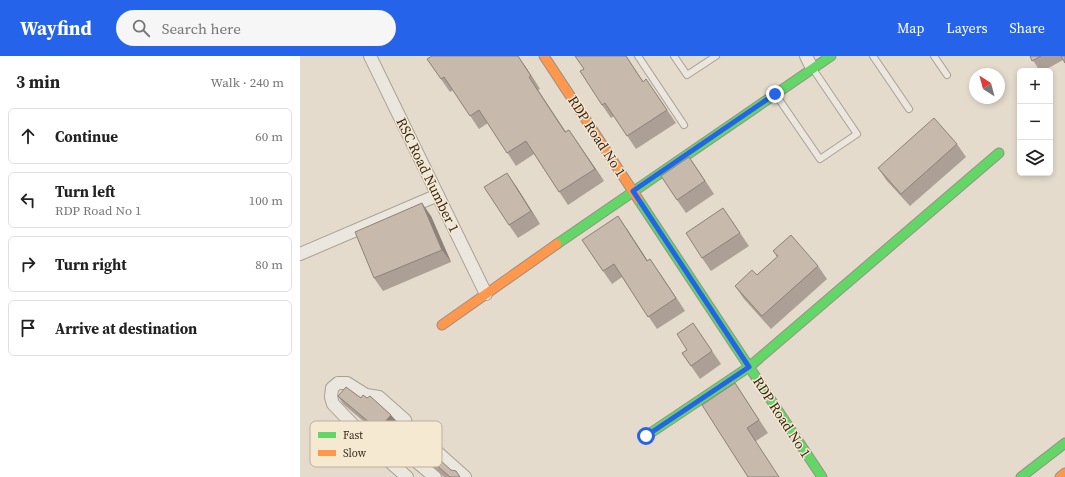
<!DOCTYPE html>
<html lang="en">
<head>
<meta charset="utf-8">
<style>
  body { margin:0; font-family:"Source Serif 4",serif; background:#f6f6f6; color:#222 }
  .controls { position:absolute; right:12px; top:12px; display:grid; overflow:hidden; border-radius:6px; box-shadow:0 2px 6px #0003 }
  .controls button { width:36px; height:36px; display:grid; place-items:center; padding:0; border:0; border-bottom:1px solid #e0e0e0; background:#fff; color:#222; font:20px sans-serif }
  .compass { position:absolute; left:669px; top:12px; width:36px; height:36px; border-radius:50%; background:#fff; box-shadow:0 2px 6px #0003; rotate:324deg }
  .stop { position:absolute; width:12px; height:12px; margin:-9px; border:3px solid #2563eb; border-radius:50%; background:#fff }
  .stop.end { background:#2563eb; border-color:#fff; box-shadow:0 1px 4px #0008 }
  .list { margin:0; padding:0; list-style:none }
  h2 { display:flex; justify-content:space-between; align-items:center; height:52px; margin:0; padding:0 16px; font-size:17px }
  h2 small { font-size:13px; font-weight:400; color:#767676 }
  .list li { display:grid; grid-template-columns:26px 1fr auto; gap:12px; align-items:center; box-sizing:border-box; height:56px; margin:0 8px 8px; padding:0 8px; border:1px solid #e0e0e0; border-radius:6px }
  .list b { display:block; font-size:15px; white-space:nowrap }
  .list p { margin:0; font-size:13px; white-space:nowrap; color:#767676 }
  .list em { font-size:13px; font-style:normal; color:#767676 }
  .icon { flex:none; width:22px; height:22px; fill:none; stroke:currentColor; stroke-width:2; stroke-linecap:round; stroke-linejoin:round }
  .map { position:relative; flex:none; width:765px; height:421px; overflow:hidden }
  header { display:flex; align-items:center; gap:24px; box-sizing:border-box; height:56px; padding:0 20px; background:#2563eb; color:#fff }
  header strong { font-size:19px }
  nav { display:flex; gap:22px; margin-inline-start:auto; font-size:14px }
  .search { width:280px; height:36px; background:#f6f6f6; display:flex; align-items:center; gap:10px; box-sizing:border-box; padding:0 14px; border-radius:22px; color:#767676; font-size:15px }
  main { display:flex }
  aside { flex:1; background:#fff }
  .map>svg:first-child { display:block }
</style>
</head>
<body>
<header>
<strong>Wayfind</strong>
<div class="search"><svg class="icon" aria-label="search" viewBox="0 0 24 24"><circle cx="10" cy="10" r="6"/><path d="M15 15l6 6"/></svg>Search here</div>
<nav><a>Map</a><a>Layers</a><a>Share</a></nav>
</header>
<main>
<aside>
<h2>3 min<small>Walk · 240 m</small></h2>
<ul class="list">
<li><svg class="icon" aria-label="ahead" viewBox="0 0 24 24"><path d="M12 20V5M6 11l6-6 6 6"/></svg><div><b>Continue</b></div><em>60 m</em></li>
<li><svg class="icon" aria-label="left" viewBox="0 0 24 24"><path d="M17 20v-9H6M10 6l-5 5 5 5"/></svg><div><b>Turn left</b><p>RDP Road No 1</p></div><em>100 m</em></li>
<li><svg class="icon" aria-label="right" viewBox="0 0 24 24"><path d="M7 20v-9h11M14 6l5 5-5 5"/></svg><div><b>Turn right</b></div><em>80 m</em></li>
<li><svg class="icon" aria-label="arrive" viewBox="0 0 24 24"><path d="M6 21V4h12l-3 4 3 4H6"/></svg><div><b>Arrive at destination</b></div></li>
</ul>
</aside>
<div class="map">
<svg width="765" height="421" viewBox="0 0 765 421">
  <rect width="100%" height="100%" fill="#e4dbcc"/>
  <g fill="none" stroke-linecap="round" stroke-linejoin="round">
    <!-- lane casing -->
    <g stroke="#a9a095" stroke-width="8">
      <path id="lane" d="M338 0 384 69
        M374 0 387 19 416 0
        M573 0 609 53
        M634 0 647 19
        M476 39 520 103 557 78 513 13"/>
    </g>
    <!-- street casing -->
    <g stroke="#a9a095" stroke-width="14">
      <path id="street" d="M70 0 186 238
        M506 0 512 12
        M0 198 138 139
        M80 397 106 367 105 364 79 341 66 339 47 327H38L32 332 31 341 33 348 80 397 107 421
        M135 421 106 397 103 391 114 378 118 379 165 421"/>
    </g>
    <!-- fast casing -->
    <g stroke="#999085" stroke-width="11">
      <path id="fast" d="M338 143 522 421
        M257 188 531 0
        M346 380 449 311 699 97
        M721 421 765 387"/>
    </g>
    <!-- slow casing -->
    <g stroke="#999085" stroke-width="11">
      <path id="slow" d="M244 0 338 143
        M142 269 257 188
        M760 421 765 417"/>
    </g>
    <!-- lane -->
    <use href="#lane" stroke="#ece7de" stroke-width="6"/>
    <!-- street -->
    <use href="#street" stroke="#ece7de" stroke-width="12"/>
    <!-- fast -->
    <use href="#fast" stroke="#63d668" stroke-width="9"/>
    <!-- slow -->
    <use href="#slow" stroke="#ff974d" stroke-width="9"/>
  </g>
  <!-- wall -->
  <path fill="#ac9f95" d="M275 0H326L343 25 355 36 376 67 336 93 314 60 311 62 302 49 284 13Z
    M730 0H765L763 4 743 15H740Z
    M127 3 225 10 240 33 238 34 266 76 278 87 304 125 268 149 234 98 216 110 188 67 179 73 153 34 150 36Z
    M657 88 666 101 610 150 587 125 578 112Z
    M389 101 414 138 386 157 377 144Z
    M216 130 240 168 218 182 209 169Z
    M131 160 151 206 83 235 74 222Z
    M432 165 449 190 411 215 402 202Z
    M327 173 348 205 359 216 385 255 357 273 322 221 312 228 303 215Z
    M473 195 518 210 527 223 471 273 444 243 435 230 457 219 477 201Z
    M393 267 421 308 400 323 382 297 387 294Z
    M435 327 468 377 456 385 448 421Z
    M38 340 97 366 81 385 72 378 67 370 68 369 43 348Z
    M103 379 151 414 160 421H144L112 392Z"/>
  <!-- shaded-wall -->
  <path fill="#8c8279" d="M218 0 225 10 240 33 231 20Z
    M229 21 238 34 274 89 265 76Z
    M269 74 278 87 304 125 295 113Z
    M389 101 398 114 414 138 405 125Z
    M207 117 216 130 240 168 231 155Z
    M122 147 131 160 151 206 142 194Z
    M318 160 327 173 356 218 347 205Z
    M350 203 359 216 385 255 376 242Z
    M91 359 97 366 81 385 75 377Z"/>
  <!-- building -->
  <path fill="#c8b9ad" stroke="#8c8279" d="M132 0H218L231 20 229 21 265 76 269 74 295 113 259 136 226 85 207 97 179 54 170 60 144 21 141 23 127 3Z
    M275 0H326L343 26 346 23 367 54 327 80 305 47 302 49 280 15 284 13Z
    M730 0H741L732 5Z
    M761 0H765V7Z
    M634 62 657 88 601 138 578 112Z
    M389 101 405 125 377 144 361 120Z
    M207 117 231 155 209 169 184 131Z
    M122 147 142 194 74 222 55 176Z
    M423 152 440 177 402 202 386 177Z
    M318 160 347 205 350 203 376 242 348 261 314 208 303 215 282 184Z
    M491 179 518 210 462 260 435 230 452 214 457 219 478 200 473 195Z
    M393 267 412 295 391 310 382 297 387 294 377 278Z
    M435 327 459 364 447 372 479 421H448L402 349Z
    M46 331 61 342 63 339 67 342 70 340 91 359 75 377 67 370 70 367 38 340Z
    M107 374 151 414 156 415 160 421H150L103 379Z"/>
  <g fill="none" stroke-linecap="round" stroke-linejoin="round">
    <!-- route -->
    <path stroke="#2563eb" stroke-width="5" d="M346 380 449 311 333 135 475 38"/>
  </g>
  <g text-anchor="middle" stroke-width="3" stroke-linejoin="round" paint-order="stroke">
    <!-- street labels -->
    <g font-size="14" fill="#39291d" stroke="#f6e9d1">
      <text transform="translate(297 80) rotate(57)" y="5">RDP Road No 1</text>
      <text transform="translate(128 119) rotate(64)" y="5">RSC Road Number 1</text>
      <text transform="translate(482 361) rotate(57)" y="5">RDP Road No 1</text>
    </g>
  </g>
  <!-- legend -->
  <rect x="10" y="365" width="132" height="46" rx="6" fill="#f6e9d1" stroke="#bdaf9b" stroke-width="1"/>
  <rect x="18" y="376" width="18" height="6" fill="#63d668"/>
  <rect x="18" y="394" width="18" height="6" fill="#ff974d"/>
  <g font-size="11" fill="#39291d">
    <text x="43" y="383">Fast</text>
    <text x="43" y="401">Slow</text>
  </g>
</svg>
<div class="controls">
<button>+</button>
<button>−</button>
<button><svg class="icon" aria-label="layers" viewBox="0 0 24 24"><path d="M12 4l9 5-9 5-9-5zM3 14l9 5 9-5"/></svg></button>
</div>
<svg class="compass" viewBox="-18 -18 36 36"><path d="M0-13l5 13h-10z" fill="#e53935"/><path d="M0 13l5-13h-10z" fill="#767676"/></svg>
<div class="stop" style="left:346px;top:380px"></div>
<div class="stop end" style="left:475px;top:38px"></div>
</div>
</main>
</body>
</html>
